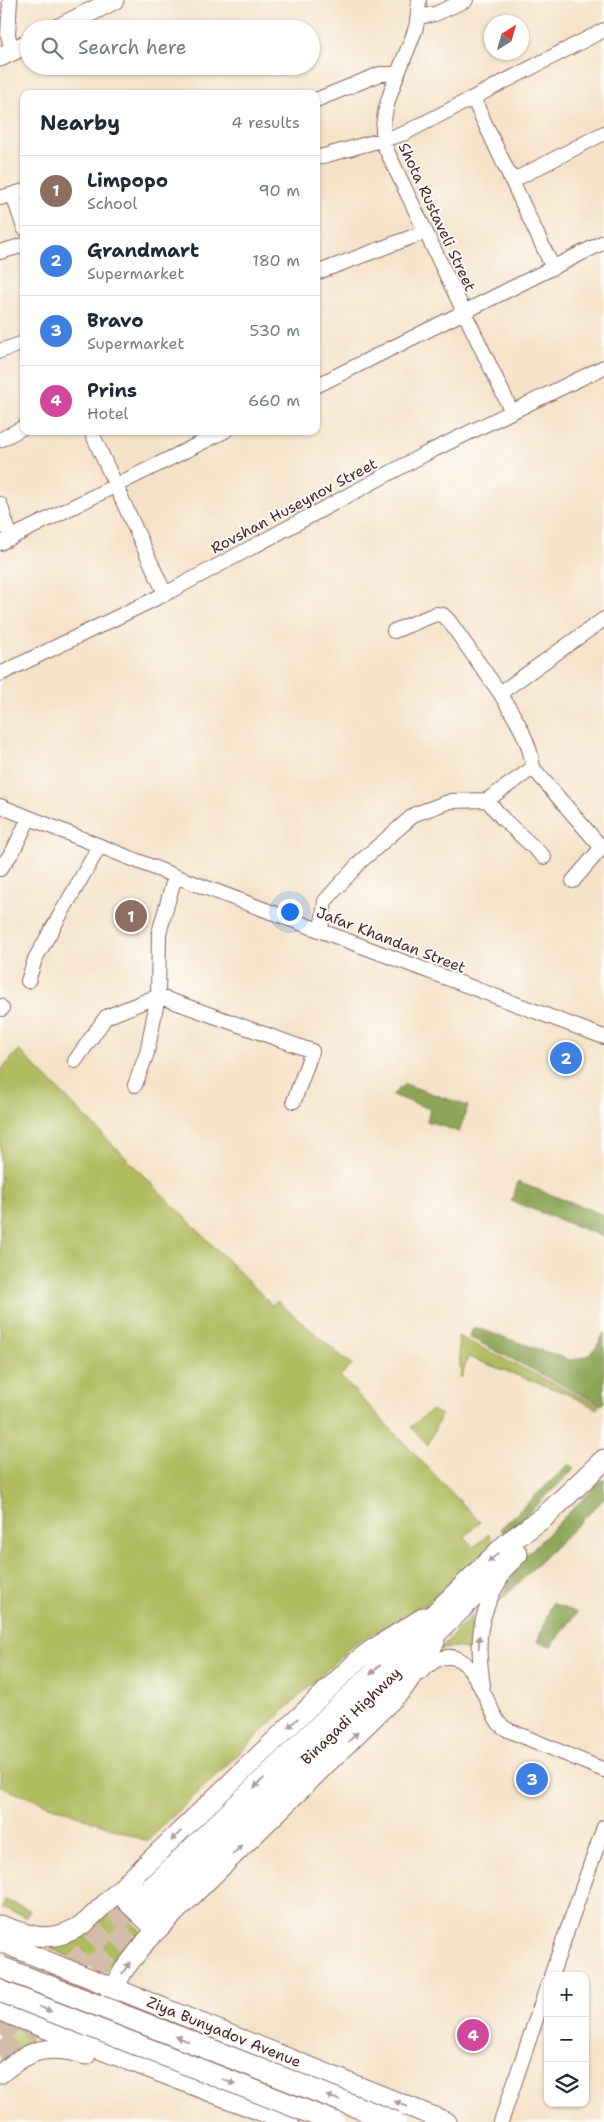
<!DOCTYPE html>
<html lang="en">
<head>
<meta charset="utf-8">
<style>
  body { margin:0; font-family:"Shantell Sans",sans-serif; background:#f6f6f7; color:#1f2937 }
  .controls { position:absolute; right:15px; bottom:15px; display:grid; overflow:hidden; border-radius:10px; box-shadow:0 1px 4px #0004 }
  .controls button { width:45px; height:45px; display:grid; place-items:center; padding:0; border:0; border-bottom:1px solid #e0e1e3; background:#fff; color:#1f2937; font:25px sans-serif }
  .compass { position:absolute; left:484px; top:15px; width:45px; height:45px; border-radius:50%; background:#fff; box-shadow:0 1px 4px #0004; rotate:37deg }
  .you { position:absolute; left:289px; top:911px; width:18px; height:18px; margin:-12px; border:4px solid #fff; border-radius:50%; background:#1a73e8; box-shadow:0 0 0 8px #1a73e833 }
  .badge { display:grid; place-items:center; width:32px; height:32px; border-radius:50%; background:#d1495b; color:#fff; font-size:16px; font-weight:700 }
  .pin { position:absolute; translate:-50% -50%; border:2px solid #fff; box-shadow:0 1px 5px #0006 }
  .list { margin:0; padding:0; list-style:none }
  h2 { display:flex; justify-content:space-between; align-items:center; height:65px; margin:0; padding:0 20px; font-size:21px }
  h2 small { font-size:16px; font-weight:400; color:#747a83 }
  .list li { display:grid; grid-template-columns:32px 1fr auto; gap:15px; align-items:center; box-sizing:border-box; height:70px; padding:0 20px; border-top:1px solid #e0e1e3 }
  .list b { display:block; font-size:19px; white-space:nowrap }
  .list p { margin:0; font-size:16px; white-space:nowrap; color:#747a83 }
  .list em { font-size:16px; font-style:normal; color:#747a83 }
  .icon { flex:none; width:28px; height:28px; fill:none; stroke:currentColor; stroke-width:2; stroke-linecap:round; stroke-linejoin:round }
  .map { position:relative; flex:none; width:604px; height:2122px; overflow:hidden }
  .search { position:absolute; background:#fff; box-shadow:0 1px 4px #0004; left:20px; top:20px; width:300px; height:55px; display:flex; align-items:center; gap:12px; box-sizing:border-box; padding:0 18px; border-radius:28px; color:#747a83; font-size:19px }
  .panel { position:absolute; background:#fff; box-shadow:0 1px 4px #0004; left:20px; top:90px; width:300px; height:345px; border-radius:10px }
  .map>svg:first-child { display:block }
</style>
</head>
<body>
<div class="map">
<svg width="604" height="2122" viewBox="0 0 604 2122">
  <rect width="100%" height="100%" fill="#fdfcf7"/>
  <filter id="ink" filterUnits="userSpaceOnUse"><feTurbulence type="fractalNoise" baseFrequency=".02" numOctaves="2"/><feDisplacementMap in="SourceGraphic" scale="10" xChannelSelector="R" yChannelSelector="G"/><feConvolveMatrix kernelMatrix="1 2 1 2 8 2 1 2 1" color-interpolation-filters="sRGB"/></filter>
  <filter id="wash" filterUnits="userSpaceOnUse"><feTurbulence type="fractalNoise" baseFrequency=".0096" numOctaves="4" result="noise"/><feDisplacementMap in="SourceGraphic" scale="20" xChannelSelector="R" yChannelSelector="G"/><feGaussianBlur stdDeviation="1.12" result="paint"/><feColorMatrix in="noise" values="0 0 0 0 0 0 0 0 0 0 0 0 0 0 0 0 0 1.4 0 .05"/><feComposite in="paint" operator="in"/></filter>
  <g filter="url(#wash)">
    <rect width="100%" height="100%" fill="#f5e3c9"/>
    <!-- green -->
    <path fill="#afbc5e" stroke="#7c6e44" d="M19 1050 272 1305 277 1301 352 1365 340 1376 480 1522 465 1537 474 1547 489 1534 492 1540 491 1544 436 1598 354 1644 147 1841 0 1787V1071Z
      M458 1336 599 1406 597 1409 565 1393 468 1357 461 1378Z
      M431 1410 441 1415 428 1445 411 1427Z
      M472 1615 470 1652C459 1645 451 1647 439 1650Z
      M5 1900 30 1910 27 1917 2 1908Z
      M116 1907 142 1932 112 1969 105 1971 49 1948 85 1934Z
      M0 2021 36 2034 0 2064Z"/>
    <!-- forest -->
    <path fill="#8ba455" stroke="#6a6240" d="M405 1084 468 1106 459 1132 427 1121 430 1109 392 1095Z
      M518 1182 604 1215V1237L511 1201Z
      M474 1327 570 1360C591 1358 595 1351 604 1333V1402L601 1405 469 1337Z
      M569 1464 574 1469 506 1535 500 1529Z
      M604 1478V1499L498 1603 520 1561Z
      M552 1603 577 1613 551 1646 537 1642Z"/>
  </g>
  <g filter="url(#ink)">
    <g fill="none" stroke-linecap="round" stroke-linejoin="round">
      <!-- primary-tunnel -->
      <path stroke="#d3bca9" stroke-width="21" stroke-dasharray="21 11" stroke-linecap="butt" d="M0 2034 141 1898
        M0 2056 152 1910"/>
      <!-- street casing -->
      <g stroke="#866462" stroke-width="16">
        <path id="street" d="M10 0 8 35 12 51
          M419 0C418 9 418 18 416 27 405 62 377 108 384 145L512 412
          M418 17 435 14 466 0
          M473 98 553 268
          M316 100 380 74H398
          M316 158 403 134 604 30
          M512 181 604 133
          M13 195 24 228
          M0 198 24 191
          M0 252 24 245
          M316 273 425 232
          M0 351 24 343
          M316 386 604 242
          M91 431 165 594
          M0 440 24 427
          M0 504 11 538
          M0 543 225 431
          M394 631 436 614 443 615 449 621 500 693
          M0 674 165 594 425 454 604 367
          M533 768 601 847
          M487 800 503 819 544 857
          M0 806 175 876 604 1037
          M0 869 13 851 29 818
          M573 881 604 845
          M321 930 325 901 361 861 415 814 451 801 487 800 533 768C530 739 515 718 500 693L604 619
          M28 981 35 959 99 847
          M0 1006 2 1009
          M75 1061 106 1017 158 996 312 1051 294 1101
          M135 1085 147 1053 158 996 159 933 175 876
          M420 1673C426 1668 433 1660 442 1658 473 1648 486 1706 499 1723 501 1726 505 1728 508 1730L604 1770
          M483 1685C476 1641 478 1615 502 1577
          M551 1976 604 1827
          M501 2122 548 1984"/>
      </g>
      <!-- secondary casing -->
      <g stroke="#866462" stroke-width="21">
        <path id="secondary" d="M57 29 114 0
          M0 57 29 43
          M133 1879 124 1893 126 1901 150 1924 158 1923 167 1917
          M0 1925C34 1937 54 1945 86 1922L358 1660 371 1650 424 1617
          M0 1942 447 2122
          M0 2011 289 2122
          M45 2028 74 2033 94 2027 123 1971 147 1940 403 1689 435 1642
          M0 2074C30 2049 49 2043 86 2055"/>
      </g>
      <!-- primary casing -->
      <g stroke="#866462" stroke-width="23">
        <path id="primary" d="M141 1898 508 1543 544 1517 604 1460
          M152 1910 517 1554"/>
      </g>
      <!-- street -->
      <use href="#street" stroke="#fff" stroke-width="14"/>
      <!-- secondary -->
      <use href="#secondary" stroke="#fff" stroke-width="19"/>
      <!-- primary -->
      <use href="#primary" stroke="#fff" stroke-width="21"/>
      <!-- primary-bridge casing -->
      <g stroke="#866462" stroke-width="23" stroke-linecap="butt">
        <path id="primary-bridge" d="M0 1967 395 2122
          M0 1991 334 2122"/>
      </g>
      <!-- primary-bridge -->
      <use href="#primary-bridge" stroke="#fff" stroke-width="21"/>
    </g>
    <!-- one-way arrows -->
    <defs><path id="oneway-solid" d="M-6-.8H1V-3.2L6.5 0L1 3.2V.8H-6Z" transform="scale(1.25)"/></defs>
    <g fill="#ae9aa0">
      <use href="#oneway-solid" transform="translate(493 1558) rotate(137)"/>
      <use href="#oneway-solid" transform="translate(479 1642) rotate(-88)"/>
      <use href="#oneway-solid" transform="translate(375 1670) rotate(136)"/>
      <use href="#oneway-solid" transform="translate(293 1723) rotate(136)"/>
      <use href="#oneway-solid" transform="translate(353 1737) rotate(-44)"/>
      <use href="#oneway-solid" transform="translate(259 1783) rotate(136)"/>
      <use href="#oneway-solid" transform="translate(176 1836) rotate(136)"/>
      <use href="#oneway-solid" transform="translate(237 1850) rotate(-44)"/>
      <use href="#oneway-solid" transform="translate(126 1968) rotate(-56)"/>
      <use href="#oneway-solid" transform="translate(45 2009) rotate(22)"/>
      <use href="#oneway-solid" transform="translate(182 2039) rotate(-159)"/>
      <use href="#oneway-solid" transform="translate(229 2082) rotate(22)"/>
      <use href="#oneway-solid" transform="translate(333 2098) rotate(-159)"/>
      <use href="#oneway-solid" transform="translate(401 2104) rotate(-158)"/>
    </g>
  </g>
  <g text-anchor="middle" stroke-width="4" stroke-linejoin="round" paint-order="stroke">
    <!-- street labels -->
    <g font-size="15" fill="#4a1f2b" stroke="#fdfcf7">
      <text transform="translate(437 217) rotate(65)" y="5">Shota Rustaveli Street</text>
      <text transform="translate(294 506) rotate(-28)" y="5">Rovshan Huseynov Street</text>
      <text transform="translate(391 940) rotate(21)" y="5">Jafar Khandan Street</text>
      <text transform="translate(351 1716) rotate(-44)" y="5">Binagadi Highway</text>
      <text transform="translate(224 2032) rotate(22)" y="5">Ziya Bunyadov Avenue</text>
    </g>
  </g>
</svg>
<div class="controls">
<button>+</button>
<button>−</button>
<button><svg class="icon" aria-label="layers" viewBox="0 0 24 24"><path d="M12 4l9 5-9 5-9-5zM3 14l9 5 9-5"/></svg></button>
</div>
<svg class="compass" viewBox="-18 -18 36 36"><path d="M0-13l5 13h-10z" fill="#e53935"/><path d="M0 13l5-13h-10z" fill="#747a83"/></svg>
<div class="you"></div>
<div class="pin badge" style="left:131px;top:916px;background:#8d6e63">1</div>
<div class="pin badge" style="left:566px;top:1058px;background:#3f7fe0">2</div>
<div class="pin badge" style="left:532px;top:1779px;background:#3f7fe0">3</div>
<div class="pin badge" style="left:473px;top:2035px;background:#d1479c">4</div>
<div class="search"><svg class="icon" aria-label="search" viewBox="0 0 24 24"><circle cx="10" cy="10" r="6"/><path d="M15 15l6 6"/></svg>Search here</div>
<section class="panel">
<h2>Nearby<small>4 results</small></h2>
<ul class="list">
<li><span class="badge" style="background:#8d6e63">1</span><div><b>Limpopo</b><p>School</p></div><em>90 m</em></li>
<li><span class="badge" style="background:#3f7fe0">2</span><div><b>Grandmart</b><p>Supermarket</p></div><em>180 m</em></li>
<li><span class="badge" style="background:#3f7fe0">3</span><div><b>Bravo</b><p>Supermarket</p></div><em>530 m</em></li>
<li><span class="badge" style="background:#d1479c">4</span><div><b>Prins</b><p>Hotel</p></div><em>660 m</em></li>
</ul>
</section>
</div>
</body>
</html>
